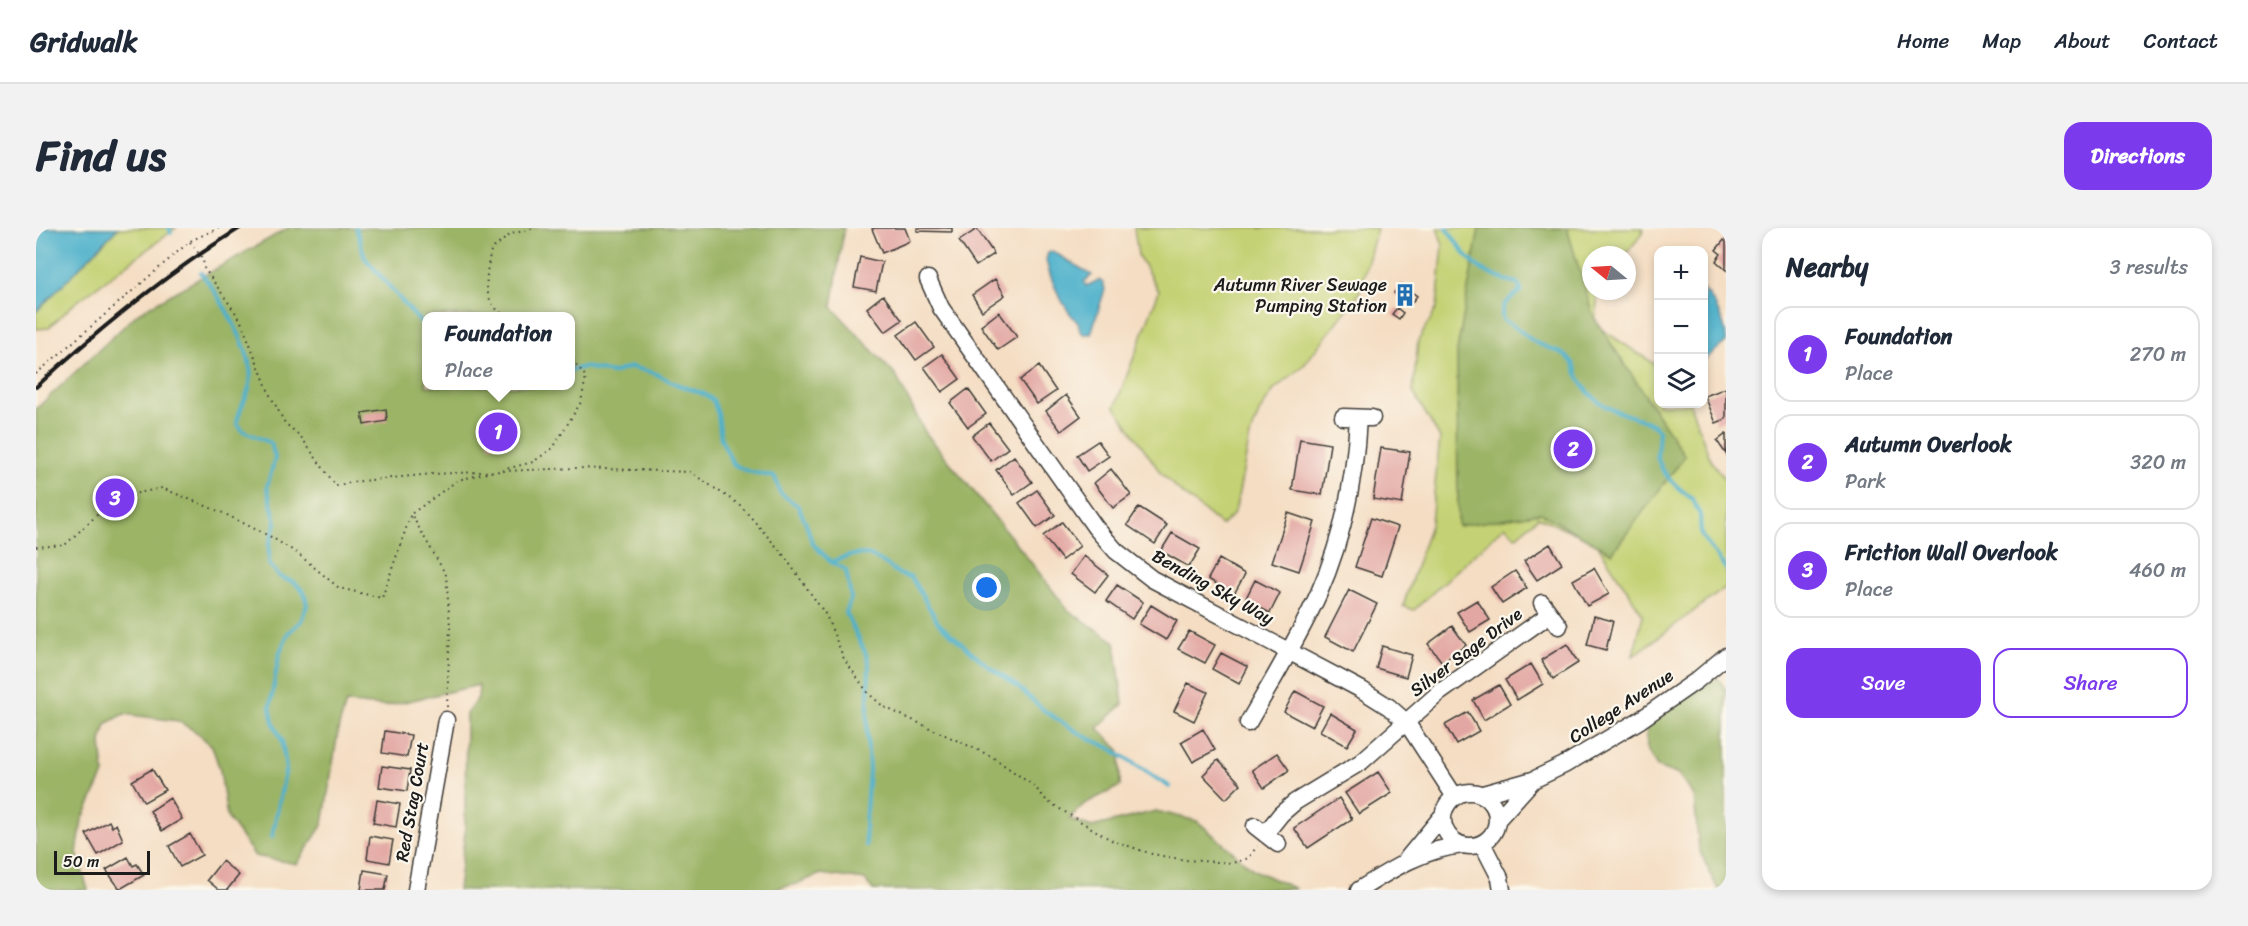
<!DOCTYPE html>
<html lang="en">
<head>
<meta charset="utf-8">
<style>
  body { margin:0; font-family:Sriracha,sans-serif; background:#f2f2f3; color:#1f2937 }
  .controls { position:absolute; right:18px; top:18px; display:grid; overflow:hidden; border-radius:12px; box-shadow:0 3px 9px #0003 }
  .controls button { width:54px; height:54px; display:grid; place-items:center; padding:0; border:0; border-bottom:2px solid #e0e1e3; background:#fff; color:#1f2937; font:30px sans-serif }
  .compass { position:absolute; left:1546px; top:18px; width:54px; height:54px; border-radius:50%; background:#fff; box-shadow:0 3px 9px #0003; rotate:288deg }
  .scale { position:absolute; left:18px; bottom:15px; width:96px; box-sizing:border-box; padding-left:6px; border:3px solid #1c1c1c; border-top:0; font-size:16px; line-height:21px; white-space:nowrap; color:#1c1c1c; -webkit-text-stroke:4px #fbf7ec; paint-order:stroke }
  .you { position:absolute; left:951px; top:360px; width:21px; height:21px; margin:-15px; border:4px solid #fff; border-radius:50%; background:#1a73e8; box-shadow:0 0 0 9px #1a73e833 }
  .badge { display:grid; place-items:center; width:39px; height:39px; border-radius:50%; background:#7c3aed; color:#fff; font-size:20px; font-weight:700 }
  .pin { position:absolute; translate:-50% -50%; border:3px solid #fff; box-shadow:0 2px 6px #0006 }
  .popup { position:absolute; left:386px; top:84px; width:153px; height:78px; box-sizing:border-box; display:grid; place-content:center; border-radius:12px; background:#fff; filter:drop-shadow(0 2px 4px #0005); font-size:20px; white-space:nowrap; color:#747a83 }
  .popup b { font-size:22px; color:#1f2937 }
  .popup::after { content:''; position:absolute; left:50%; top:100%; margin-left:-12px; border:12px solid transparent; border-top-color:#fff }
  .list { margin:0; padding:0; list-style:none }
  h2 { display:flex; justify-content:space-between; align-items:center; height:78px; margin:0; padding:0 24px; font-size:26px }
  h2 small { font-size:20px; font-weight:400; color:#747a83 }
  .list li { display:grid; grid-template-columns:39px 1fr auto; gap:18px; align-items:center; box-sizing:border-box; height:96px; margin:0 12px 12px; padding:0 12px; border:2px solid #e0e1e3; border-radius:18px }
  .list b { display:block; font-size:22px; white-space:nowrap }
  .list p { margin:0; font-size:20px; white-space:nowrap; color:#747a83 }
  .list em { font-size:20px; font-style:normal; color:#747a83 }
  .actions { display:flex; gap:12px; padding:18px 24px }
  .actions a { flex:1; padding:14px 0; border:2px solid #7c3aed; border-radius:18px; text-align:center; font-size:21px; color:#7c3aed }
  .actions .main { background:#7c3aed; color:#fff }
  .icon { flex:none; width:33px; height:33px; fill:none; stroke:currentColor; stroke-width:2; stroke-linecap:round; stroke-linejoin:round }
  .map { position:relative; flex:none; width:1690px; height:662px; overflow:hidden; border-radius:18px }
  header { display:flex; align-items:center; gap:36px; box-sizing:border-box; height:84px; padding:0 30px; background:#fff; border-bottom:2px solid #e0e1e3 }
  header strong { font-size:28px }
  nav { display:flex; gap:33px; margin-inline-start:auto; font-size:21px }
  .intro { display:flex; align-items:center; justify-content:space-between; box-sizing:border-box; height:144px; padding:0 36px }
  h1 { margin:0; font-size:42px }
  .button { padding:15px 27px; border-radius:18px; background:#7c3aed; color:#fff; font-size:21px; font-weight:700 }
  main { display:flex; gap:36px; padding:0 36px }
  aside { flex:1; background:#fff; border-radius:18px; box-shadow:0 3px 9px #0003 }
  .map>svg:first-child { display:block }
</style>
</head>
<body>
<header>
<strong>Gridwalk</strong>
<nav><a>Home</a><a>Map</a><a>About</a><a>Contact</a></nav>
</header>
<div class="intro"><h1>Find us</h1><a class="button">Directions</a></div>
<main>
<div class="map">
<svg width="1690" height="662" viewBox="0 0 1690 662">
  <rect width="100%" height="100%" fill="#fbf7ec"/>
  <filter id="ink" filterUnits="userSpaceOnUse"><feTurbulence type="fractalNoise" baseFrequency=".0167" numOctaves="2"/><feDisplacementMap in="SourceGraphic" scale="12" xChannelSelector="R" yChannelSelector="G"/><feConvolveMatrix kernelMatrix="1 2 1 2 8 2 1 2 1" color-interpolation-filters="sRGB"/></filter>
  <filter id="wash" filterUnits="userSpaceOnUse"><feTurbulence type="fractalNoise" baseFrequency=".008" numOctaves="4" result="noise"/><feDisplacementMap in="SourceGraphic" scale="24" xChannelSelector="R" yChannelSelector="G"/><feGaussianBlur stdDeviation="1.35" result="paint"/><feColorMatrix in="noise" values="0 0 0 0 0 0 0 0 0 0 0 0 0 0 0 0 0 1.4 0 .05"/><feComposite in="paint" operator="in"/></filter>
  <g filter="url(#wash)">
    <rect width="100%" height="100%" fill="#f4ddc2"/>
    <!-- green -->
    <path fill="#c4d274" stroke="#707748" stroke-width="1.5" d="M82 0H140L39 75 12 100 0 101V84Z
      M1098 0H1341L1323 66 1268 137 1238 162 1224 183 1214 208 1200 279 1196 288 1185 297 1142 262 1124 244 1079 179 1123 63 1102 27Z
      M1401 0H1607L1606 6 1589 27H1555V63H1562L1559 97 1617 135 1622 143V176H1654L1675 233 1690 253V359L1597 428 1607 387 1560 314 1502 289 1480 309 1469 298 1378 382 1367 378 1395 294 1404 210 1377 164 1382 113 1401 80 1407 17Z"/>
    <!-- forest -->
    <path fill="#9bb466" stroke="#5c6841" stroke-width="1.5" fill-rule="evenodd" d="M252 0H808L796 79 860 148 889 204 983 319 1032 382 1079 414 1087 476 1062 500 1084 523V558L1048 576 1033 591 1056 599 1120 583 1161 593 1218 642 1260 661 837 662 829 652 785 646 760 656 734 662H422L429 604 430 486 442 470 443 457 350 478 310 475 303 498 287 596 261 636 219 628 191 589 184 542 176 518 159 503 142 493 88 486 70 496 65 514 68 546 46 592 41 625 52 662H0V181L102 85ZM390 88H534V158H390Z
      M1443 0H1531L1557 88 1649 228 1576 325 1505 285 1422 298 1421 123Z
      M1681 449 1690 462V662L1681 660 1663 621 1658 568 1643 547 1621 539 1611 522 1610 495Z"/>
    <!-- water -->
    <path fill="#4cb0cb" stroke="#346674" stroke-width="1.5" d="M0 0H82L0 84Z
      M1016 23 1056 47 1048 54 1050 58 1063 52 1067 55 1069 61 1055 106H1047L1043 100V96C1027 80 1015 54 1010 32L1012 25Z
      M1668 62C1680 75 1690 95 1690 114L1668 132Z"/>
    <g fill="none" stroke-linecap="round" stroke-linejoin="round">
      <!-- stream -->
      <path stroke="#4cb0cb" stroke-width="4" d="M133 0 135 5
        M320 0 329 30 390 101
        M1411 0C1431 32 1443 47 1481 55L1485 62C1475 72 1462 75 1467 92 1479 97 1487 106 1497 113 1510 121 1528 122 1537 135 1540 139 1540 144 1542 148 1547 158 1554 167 1562 173 1582 189 1608 187 1623 202L1621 229 1626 241 1635 253 1657 272 1664 287 1665 307 1690 341
        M165 45C183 67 220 126 214 155 212 169 203 179 201 195L207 203 235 215 239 230 231 259 240 295 233 317V336L244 349 258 354 268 364 271 377 265 393 252 405 243 427 234 479 237 494 246 513 250 540 236 609
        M534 142 549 139 576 145 595 139 618 145 640 156 668 166 677 172 682 186 685 211 697 236 711 243 739 249 744 265 762 278 771 298 776 315 795 334 810 342 815 370 810 385 830 426 833 437 831 505 833 542 829 596 830 618
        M795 334C820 324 832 322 854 339 864 347 863 347 875 349L903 396 951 437 977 455 1010 484 1048 508 1074 520 1134 559"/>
    </g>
    <g id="blocks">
      <!-- building -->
      <path fill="#e3a7a3" d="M839 0H869L874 13 846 25 836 1Z
        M881 0H916V4L881 3Z
        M941 1 958 26 940 38 923 13Z
        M1688 12 1690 14V42L1680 33 1685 26 1680 22Z
        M824 29 846 34 840 63 818 59Z
        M959 51 969 67 946 83 936 67Z
        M1365 56 1381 68 1373 78 1358 65Z
        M847 67 866 92 849 104 831 80Z
        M1361 80 1367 85 1363 91 1356 86Z
        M963 84 981 109 962 122 945 98Z
        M880 94 898 119 880 132 862 107Z
        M906 126 924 151 906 164 888 139Z
        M1003 138 1020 163 1001 176 984 152Z
        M1690 160V191L1680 195 1669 168Z
        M932 161 950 186 932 199 914 175Z
        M1030 167 1045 188 1025 203 1010 183Z
        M350 181 351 193 328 197 326 185Z
        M470 190 476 213 454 218 448 195Z
        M953 195 972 220 955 233 936 208Z
        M1690 206V226L1681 213Z
        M1264 211 1294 216 1286 267 1256 262Z
        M1062 213 1073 228 1051 243 1041 227Z
        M1345 220 1374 224 1366 276 1337 271Z
        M978 228 996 254 978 267 960 242Z
        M1075 241 1095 267 1077 280 1058 255Z
        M1001 262 1019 287 1001 300 983 275Z
        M1103 279 1131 297 1119 316 1091 297Z
        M1252 285 1279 294 1263 343 1236 334Z
        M1335 290 1362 299 1346 348 1319 339Z
        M1026 294 1044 318 1026 332 1007 308Z
        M1136 305 1164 321 1153 339 1125 323Z
        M1514 316 1526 336 1501 352 1488 333Z
        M1048 328 1072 347 1059 364 1035 346Z
        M1183 331 1209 346 1198 366 1172 351Z
        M1558 340 1573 366 1551 378 1537 352Z
        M1479 343 1491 360 1466 376 1455 359Z
        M1219 352 1244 365 1234 385 1209 372Z
        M1081 357 1107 374 1096 391 1070 373Z
        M1313 362 1341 376 1317 424 1289 409Z
        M1441 372 1454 392 1434 404 1421 384Z
        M1115 377 1141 393 1130 412 1103 396Z
        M1558 388 1577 393 1570 422 1551 417Z
        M1416 398 1430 417 1406 434 1392 416Z
        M1153 403 1179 417 1169 435 1142 421Z
        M1531 416 1542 435 1517 451 1505 432Z
        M1346 418 1376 427 1370 449 1340 440Z
        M1185 425 1212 439 1203 456 1176 441Z
        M1495 436 1507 456 1481 472 1469 452Z
        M1152 455 1172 464 1158 493 1138 483Z
        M1463 457 1474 476 1448 492 1437 472Z
        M1259 463 1287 478 1276 499 1248 484Z
        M1432 484 1443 503 1420 516 1409 497Z
        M1294 485 1321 501 1311 518 1284 503Z
        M1167 501 1179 522 1157 534 1145 514Z
        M349 503 375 507 371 529 346 525Z
        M1241 525 1253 542 1228 560 1216 542Z
        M1182 532 1205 556 1190 571 1167 547Z
        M346 538 374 542 371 563 343 559Z
        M116 541 129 562 108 574 96 553Z
        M1342 544 1356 565 1323 586 1309 565Z
        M134 570 146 591 126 603 114 583Z
        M1303 570 1316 591 1272 620 1258 600Z
        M341 572 364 576 360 599 337 595Z
        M73 593 76 599 80 596 87 612 62 627 50 606Z
        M154 606 166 627 144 639 133 618Z
        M334 608 357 612 353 635 331 631Z
        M92 629 97 638 101 636 108 647 84 661 70 642Z
        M186 633 203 647 191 662H183L171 652Z
        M328 642 352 646 349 662H325Z"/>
    </g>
  </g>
  <g filter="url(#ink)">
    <use href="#blocks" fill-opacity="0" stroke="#3c3935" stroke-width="1.5"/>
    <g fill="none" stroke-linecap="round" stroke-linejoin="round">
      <!-- minor casing -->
      <g stroke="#3c3935" stroke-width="19">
        <path id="minor" d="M892 51 905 80 1059 299 1080 323 1116 351 1326 462 1353 479 1371 495 1419 569
          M1307 189 1336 190
          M1506 375 1523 398
          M1212 495C1236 453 1262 411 1282 367 1307 311 1319 251 1322 190
          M1407 591a27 27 0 1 1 54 0a27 27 0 1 1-54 0Z
          M1447 566 1497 552 1528 537 1604 492 1660 453 1690 428
          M1462 591 1497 552
          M1219 598 1242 616
          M1229 606 1245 586 1259 574 1325 534 1403 465 1514 386
          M1446 615 1464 650 1466 662
          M1370 632 1407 587
          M380 662 410 492
          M1323 662C1356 641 1387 621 1427 617"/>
      </g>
      <!-- path -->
      <path stroke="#3c3935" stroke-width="2" stroke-dasharray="1.5 4.5" stroke-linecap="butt" d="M154 14 167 31 168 40 204 91 234 167 249 195 265 209 300 258 315 254 397 246 542 240 654 244 704 277 746 325 790 387 808 431 832 465 848 479 955 528 998 558 1011 573 1075 612 1116 626 1149 632 1196 635 1213 630 1221 618
        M471 88C444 76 450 46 455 22L475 6 499 0
        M0 146 145 21 156 12 183 0
        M466 242 497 234 517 220 545 174 550 149 534 128
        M0 319 29 317 79 270 126 260 187 285 235 309 261 325 303 360 346 370 375 286
        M411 479 414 398 410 347 375 286 422 252 455 244"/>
      <!-- minor -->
      <use href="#minor" stroke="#fff" stroke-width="16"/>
      <!-- rail -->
      <path stroke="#1c1c1c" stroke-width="4" d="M0 159C64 100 130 46 204 0"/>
    </g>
  </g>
  <!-- icons -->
  <defs>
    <g id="building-bare" transform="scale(1.8)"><path d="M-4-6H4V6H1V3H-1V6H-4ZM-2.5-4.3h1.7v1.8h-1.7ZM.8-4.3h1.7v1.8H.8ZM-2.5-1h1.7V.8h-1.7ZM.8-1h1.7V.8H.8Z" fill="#1f6fb2" stroke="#fbf7ec" stroke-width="2.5" paint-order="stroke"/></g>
  </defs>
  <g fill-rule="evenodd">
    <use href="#building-bare" x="1369" y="67"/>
  </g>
  <g text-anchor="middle" stroke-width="4.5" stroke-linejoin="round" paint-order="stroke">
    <!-- poi labels -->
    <g font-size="18" fill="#1c1c1c" stroke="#fbf7ec" text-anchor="end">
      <text x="1351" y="63">Autumn River Sewage<tspan x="1351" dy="21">Pumping Station</tspan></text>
    </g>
    <!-- street labels -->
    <g font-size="18" fill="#1c1c1c" stroke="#fbf7ec">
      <text transform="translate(1177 359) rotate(29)" y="6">Bending Sky Way</text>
      <text transform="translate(1430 424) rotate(-37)" y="6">Silver Sage Drive</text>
      <text transform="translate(1585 478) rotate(-33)" y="6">College Avenue</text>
      <text transform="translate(376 574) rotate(-80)" y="6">Red Stag Court</text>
    </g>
  </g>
</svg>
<div class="controls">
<button>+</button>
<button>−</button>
<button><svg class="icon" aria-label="layers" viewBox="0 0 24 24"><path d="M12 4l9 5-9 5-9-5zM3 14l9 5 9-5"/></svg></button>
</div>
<svg class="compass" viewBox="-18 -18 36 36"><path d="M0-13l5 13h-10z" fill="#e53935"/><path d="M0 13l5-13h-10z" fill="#747a83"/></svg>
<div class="scale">50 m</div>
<div class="you"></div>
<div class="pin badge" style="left:462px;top:204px">1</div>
<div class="popup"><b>Foundation</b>Place</div>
<div class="pin badge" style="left:1537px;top:221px">2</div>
<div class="pin badge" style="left:79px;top:270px">3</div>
</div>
<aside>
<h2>Nearby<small>3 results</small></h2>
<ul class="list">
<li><span class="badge">1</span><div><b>Foundation</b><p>Place</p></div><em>270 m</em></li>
<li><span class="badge">2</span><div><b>Autumn Overlook</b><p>Park</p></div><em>320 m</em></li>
<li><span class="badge">3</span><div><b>Friction Wall Overlook</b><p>Place</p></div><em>460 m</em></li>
</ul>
<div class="actions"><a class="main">Save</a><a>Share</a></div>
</aside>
</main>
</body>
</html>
